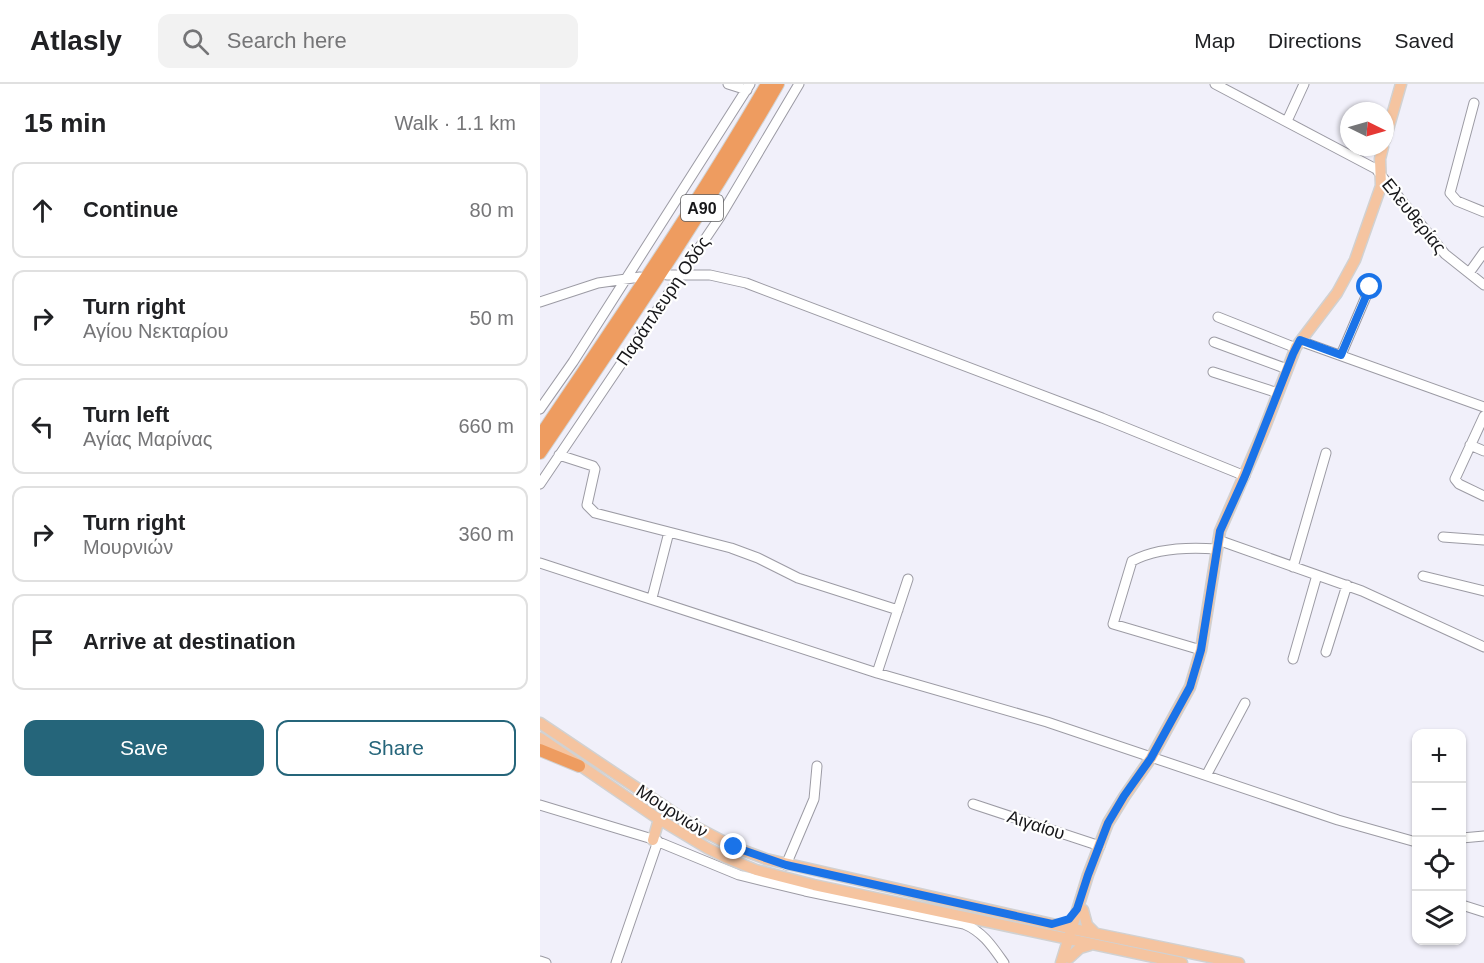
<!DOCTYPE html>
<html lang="en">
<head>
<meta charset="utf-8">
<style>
  body { margin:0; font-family:Arial,sans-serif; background:#f2f2f2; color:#202124 }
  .controls { position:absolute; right:18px; bottom:18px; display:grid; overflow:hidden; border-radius:12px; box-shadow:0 2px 4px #0004 }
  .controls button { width:54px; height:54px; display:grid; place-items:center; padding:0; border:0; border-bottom:2px solid #e0e0e0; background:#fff; color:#202124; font:30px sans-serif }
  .compass { position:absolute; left:800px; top:18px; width:54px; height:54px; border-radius:50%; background:#fff; box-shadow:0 2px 4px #0004; rotate:95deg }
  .stop { position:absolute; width:18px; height:18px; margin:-14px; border:4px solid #1a73e8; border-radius:50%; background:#fff }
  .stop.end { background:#1a73e8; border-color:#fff; box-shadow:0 2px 6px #0008 }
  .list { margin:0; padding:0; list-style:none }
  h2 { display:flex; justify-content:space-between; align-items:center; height:78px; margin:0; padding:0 24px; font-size:26px }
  h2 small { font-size:20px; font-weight:400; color:#757577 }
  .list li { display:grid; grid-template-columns:39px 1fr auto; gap:18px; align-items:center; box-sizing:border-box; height:96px; margin:0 12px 12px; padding:0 12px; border:2px solid #e0e0e0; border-radius:12px }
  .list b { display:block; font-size:22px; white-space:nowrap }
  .list p { margin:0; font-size:20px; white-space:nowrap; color:#757577 }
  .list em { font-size:20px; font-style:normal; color:#757577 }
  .actions { display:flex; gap:12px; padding:18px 24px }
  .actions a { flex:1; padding:14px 0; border:2px solid #25657a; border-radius:12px; text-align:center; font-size:21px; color:#25657a }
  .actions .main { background:#25657a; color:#fff }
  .icon { flex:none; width:33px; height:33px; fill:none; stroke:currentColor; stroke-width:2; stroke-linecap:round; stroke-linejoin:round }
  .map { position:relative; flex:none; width:944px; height:879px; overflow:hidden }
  header { display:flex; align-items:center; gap:36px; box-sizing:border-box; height:84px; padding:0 30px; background:#fff; border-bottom:2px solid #e0e0e0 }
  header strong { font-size:28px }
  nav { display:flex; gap:33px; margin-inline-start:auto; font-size:21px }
  .search { width:420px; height:54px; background:#f2f2f2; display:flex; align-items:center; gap:15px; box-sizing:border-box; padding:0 21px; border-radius:12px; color:#757577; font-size:22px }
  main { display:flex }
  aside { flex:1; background:#fff }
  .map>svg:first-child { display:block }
</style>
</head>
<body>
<header>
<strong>Atlasly</strong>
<div class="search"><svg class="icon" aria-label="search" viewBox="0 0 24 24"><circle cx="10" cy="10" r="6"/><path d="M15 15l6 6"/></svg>Search here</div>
<nav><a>Map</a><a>Directions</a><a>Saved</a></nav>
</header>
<main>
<aside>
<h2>15 min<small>Walk · 1.1 km</small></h2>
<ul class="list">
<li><svg class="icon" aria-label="ahead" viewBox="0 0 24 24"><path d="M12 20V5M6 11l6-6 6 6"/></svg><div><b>Continue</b></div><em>80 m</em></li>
<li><svg class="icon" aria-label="right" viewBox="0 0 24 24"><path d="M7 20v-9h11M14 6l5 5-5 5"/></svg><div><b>Turn right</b><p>Αγίου Νεκταρίου</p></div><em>50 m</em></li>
<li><svg class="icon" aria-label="left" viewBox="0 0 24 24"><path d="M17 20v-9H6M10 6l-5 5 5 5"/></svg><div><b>Turn left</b><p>Αγίας Μαρίνας</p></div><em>660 m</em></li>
<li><svg class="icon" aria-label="right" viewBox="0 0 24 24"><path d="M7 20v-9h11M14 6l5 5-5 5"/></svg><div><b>Turn right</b><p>Μουρνιών</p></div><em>360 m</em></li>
<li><svg class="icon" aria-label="arrive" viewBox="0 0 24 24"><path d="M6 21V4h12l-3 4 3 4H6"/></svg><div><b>Arrive at destination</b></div></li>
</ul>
<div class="actions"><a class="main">Save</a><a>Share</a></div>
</aside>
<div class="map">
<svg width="944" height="879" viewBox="0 0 944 879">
  <rect width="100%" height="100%" fill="#f1f0fa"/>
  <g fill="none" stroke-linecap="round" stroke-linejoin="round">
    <!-- minor casing -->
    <g stroke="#9c9ba4" stroke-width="11">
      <path id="minor" d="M188 0 207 6
        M675 0 836 85 905 170 944 201
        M934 19 910 109 917 117 944 128
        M747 37 764 0
        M929 189 944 168
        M127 191H170L206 199 562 334 705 392
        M0 218 58 199 100 193
        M678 233 756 264
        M760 257 944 323
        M674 258 747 285
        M801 271 830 203
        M673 288 738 309
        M0 325 33 278 210 0
        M944 332 915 395 919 400 944 412
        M930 361 944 367
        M19 371 53 382 55 385 47 421 55 429 191 464 218 474 258 494 358 526
        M0 400 180 133 259 0
        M903 453 944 456
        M678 456 822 507 944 563
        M0 479 337 589 507 638 798 736 876 758
        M753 483 786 369
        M883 492 944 507
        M112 514 129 448
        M661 566 573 540 592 477C616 464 650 463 677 465
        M786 568 807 501
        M753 575 777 491
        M337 589 368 495
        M667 690 705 619
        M433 720 560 762
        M0 721 109 754 199 791 265 807 424 840C443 848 452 862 464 879
        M922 754 944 752
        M246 781 274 715 277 682
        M922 821 944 828
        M0 877 6 879
        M76 879 118 757"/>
    </g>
    <!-- major casing -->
    <g stroke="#d1d1d1" stroke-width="13">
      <path id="major" d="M845 56 861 0
        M0 639 152 741 194 763 226 775 538 846 699 879
        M0 654 114 732 167 764 187 774 216 786 274 801 642 879
        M113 756 119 735
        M543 826 547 841 556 850
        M529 874 540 864 550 861
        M521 879 548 791 568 739 584 713 611 674 650 603 661 566 680 447 723 348 756 263 797 209 815 176 841 102 840 75 843 63"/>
    </g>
    <!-- highway casing -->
    <g stroke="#d1d1d1" stroke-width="14">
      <path id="highway" d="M0 352C78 236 157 121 227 0
        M0 369C82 248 165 127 238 0
        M0 666 39 682"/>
    </g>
    <!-- minor -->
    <use href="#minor" stroke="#fff" stroke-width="9"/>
    <!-- major -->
    <use href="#major" stroke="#f5c4a0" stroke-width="10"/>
    <!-- highway -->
    <use href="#highway" stroke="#ee9c60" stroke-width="12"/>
  </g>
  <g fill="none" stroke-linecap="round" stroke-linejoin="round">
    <!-- route -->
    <path stroke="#1a73e8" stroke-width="8" d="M194 763 246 781 512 840 529 835 537 825 548 791 568 739 584 712 611 674 650 603 661 566 680 447 705 392 753 270 760 256 801 271 830 203"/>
  </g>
  <g text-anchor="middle" stroke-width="4.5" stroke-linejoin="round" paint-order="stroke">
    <!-- shield labels -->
    <rect fill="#fff" stroke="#5d5d5f" stroke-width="1.5" x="141" y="111" width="42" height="26" rx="4.5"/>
    <g font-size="16" font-weight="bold" fill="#17171a">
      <text x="162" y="130">Α90</text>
    </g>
    <!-- street labels -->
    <g font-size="18" fill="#17171a" stroke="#fff">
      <text transform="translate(874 132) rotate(51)" y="6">Ελευθερίας</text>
      <text transform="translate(123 217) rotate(-56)" y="6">Παράπλευρη Οδός</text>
      <text transform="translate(132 727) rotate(33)" y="6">Μουρνιών</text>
      <text transform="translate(496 741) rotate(18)" y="6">Αιγαίου</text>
    </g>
  </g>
</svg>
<div class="controls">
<button>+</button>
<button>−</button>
<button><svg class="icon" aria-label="locate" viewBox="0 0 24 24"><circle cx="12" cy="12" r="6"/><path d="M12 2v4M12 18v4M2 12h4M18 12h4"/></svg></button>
<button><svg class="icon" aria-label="layers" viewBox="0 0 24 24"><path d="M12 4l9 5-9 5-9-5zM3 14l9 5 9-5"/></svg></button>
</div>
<svg class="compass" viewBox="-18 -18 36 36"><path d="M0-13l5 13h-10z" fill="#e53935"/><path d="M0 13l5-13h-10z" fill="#757577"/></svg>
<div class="stop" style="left:830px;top:203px"></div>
<div class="stop end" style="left:194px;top:763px"></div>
</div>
</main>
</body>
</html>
